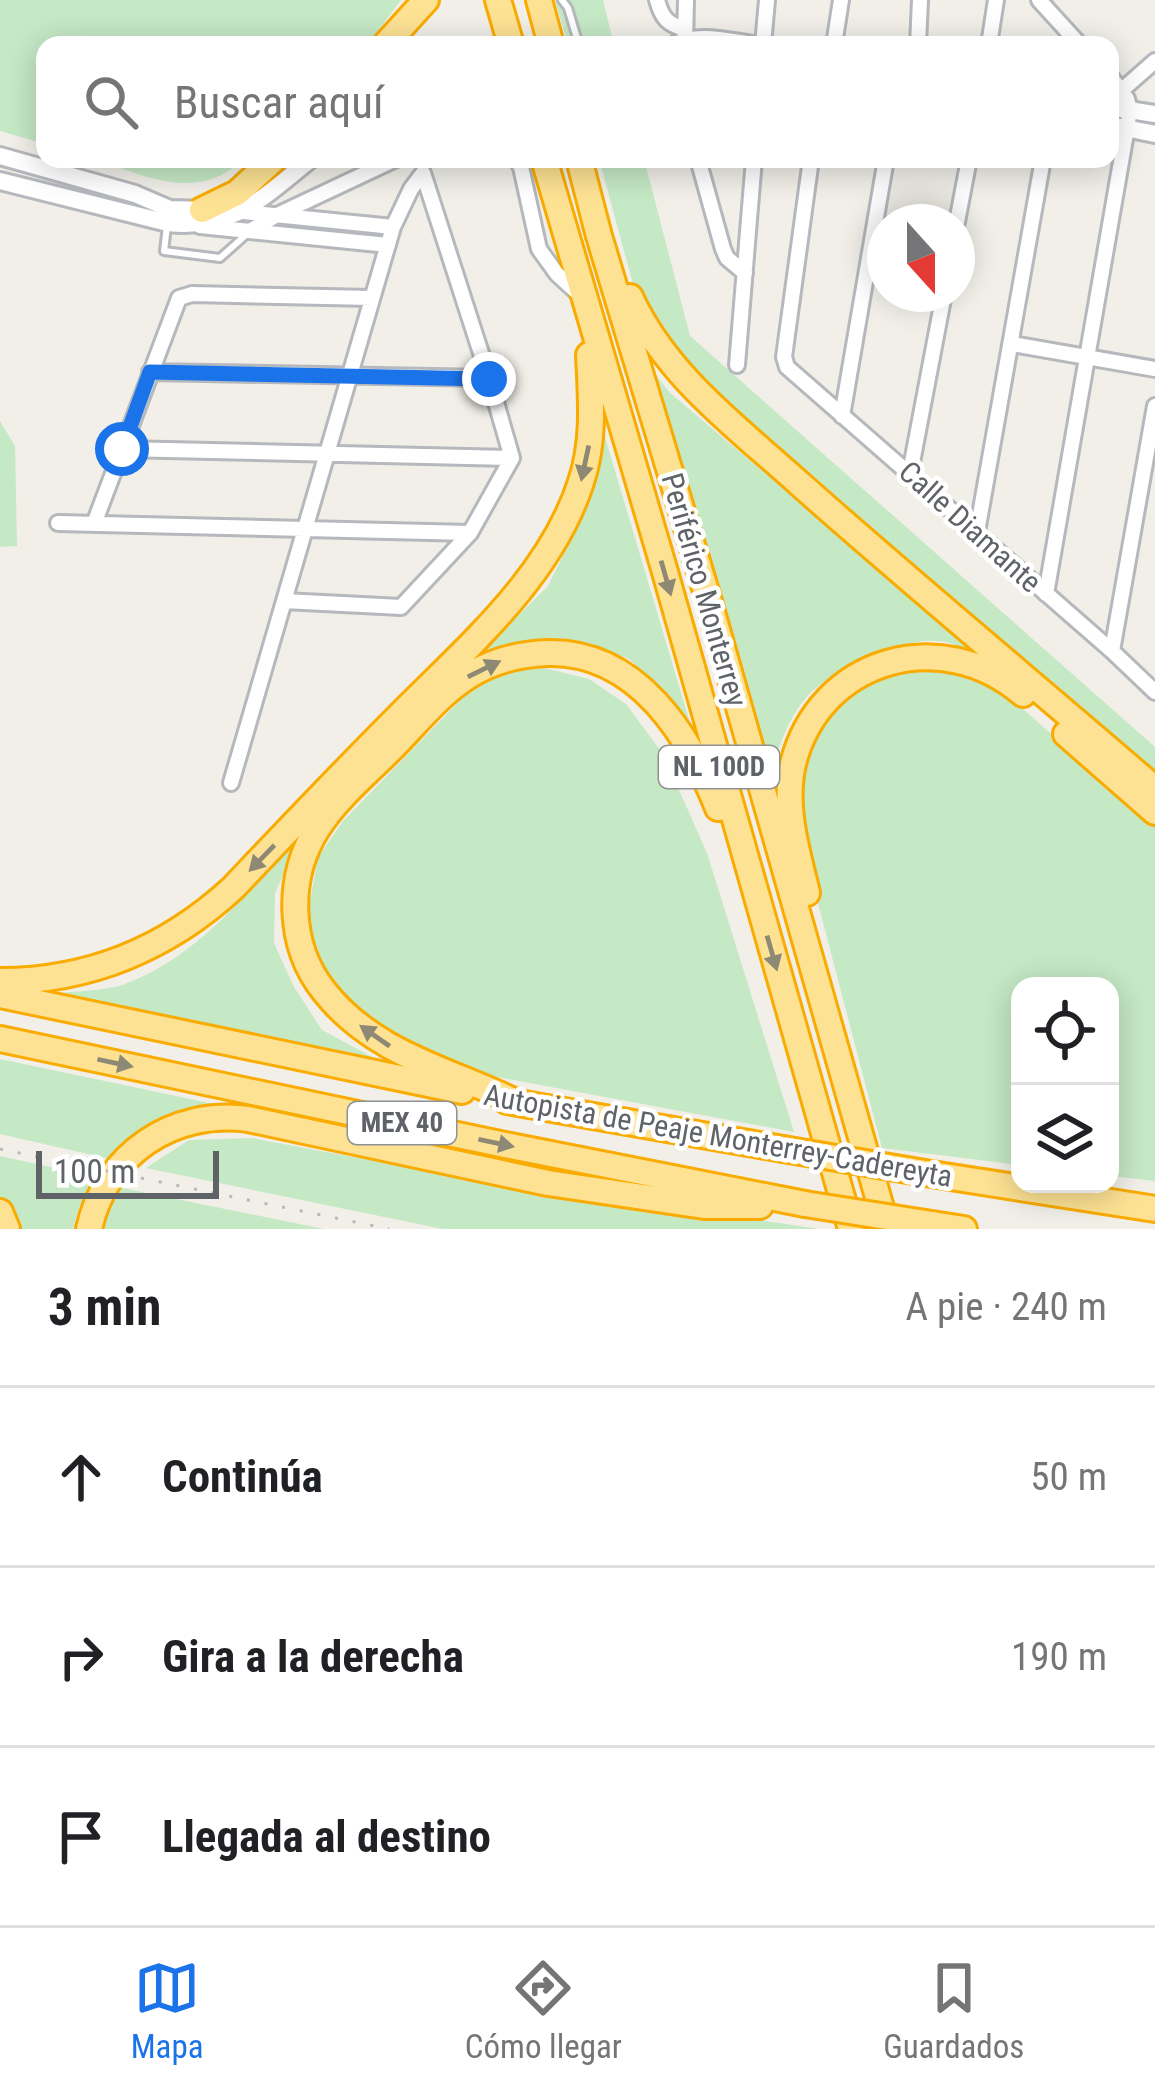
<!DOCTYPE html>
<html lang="es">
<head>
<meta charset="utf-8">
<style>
  body { margin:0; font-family:"Roboto Condensed",sans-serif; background:#f6f6f6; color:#202124 }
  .controls { position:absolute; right:36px; bottom:36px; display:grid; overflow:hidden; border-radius:24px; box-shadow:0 6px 30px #0003 }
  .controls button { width:108px; height:108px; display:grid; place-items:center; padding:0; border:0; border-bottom:3px solid #e0e0e0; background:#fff; color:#202124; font:60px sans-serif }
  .compass { position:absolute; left:867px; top:204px; width:108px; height:108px; border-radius:50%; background:#fff; box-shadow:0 6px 30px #0003; rotate:159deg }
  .scale { position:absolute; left:36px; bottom:30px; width:183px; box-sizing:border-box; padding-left:12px; border:6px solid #5f6368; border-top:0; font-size:33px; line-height:42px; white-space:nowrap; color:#5f6368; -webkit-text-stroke:9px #fff; paint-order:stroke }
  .stop { position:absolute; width:36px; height:36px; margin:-27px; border:9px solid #1a73e8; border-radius:50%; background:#fff }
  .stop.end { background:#1a73e8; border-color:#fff; box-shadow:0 3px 12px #0008 }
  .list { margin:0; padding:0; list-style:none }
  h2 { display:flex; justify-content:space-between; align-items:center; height:156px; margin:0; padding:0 48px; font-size:51px }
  h2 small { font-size:39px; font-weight:400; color:#757577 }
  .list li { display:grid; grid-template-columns:78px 1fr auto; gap:36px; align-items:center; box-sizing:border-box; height:180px; padding:0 48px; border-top:3px solid #e0e0e0 }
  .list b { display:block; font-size:45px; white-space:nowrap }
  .list em { font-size:39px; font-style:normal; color:#757577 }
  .icon { flex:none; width:66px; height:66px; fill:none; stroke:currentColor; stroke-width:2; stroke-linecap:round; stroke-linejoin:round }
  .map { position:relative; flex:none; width:1155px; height:1229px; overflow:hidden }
  .search { position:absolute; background:#fff; box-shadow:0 6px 30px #0003; left:36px; right:36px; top:36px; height:132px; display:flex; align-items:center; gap:30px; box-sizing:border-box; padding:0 42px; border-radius:24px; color:#757577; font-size:45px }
  .sheet { height:696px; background:#fff }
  nav { display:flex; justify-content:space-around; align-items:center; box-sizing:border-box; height:168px; border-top:3px solid #e0e0e0; background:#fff; font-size:33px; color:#757577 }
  nav a { display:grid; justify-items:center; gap:6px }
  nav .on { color:#1a73e8 }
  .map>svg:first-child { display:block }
</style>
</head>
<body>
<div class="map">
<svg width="1155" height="1229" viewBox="0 0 1155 1229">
  <rect width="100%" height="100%" fill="#f1efe8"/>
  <!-- green -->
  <path fill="#c5e8c5" d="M0 0H401L367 45H45V144L0 131Z
    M555 0H603L614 45H568Z
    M93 159H243C198 204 144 175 93 159Z
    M599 159H644L690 336 1155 747V776L687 372 658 332 633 284Z
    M648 365 670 393 1007 677C989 666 969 649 950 643 911 631 830 669 805 699 784 724 777 755 767 785Z
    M599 417 696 743 662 690 628 658 575 642 519 644 470 663 548 586 576 529 596 474Z
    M0 421 15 446 17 546 0 547Z
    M544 668 589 679 626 704 663 754 707 853 794 1132 476 1073 425 1057 379 1028 337 989 313 948 309 907 318 857 343 821 474 686 506 672Z
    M912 671 951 673 982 682 1023 709 1155 826V1181L1110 1176V986H1020V1165L882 1148 802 842 797 791 805 748 846 694 877 678Z
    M305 828 275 893 274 943 294 987 322 1030 385 1064 33 995C58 992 103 992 125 984 202 955 252 887 305 828Z
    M0 1059 238 1109C175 1112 156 1110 110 1159L0 1134Z
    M252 1138 598 1203 691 1210 819 1229H443L146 1168 189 1140Z
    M0 1156 97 1177 79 1207 73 1229H14L0 1199Z
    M122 1188 324 1229H97L106 1209Z"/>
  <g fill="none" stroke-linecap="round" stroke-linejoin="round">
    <!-- service casing -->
    <g stroke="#b5b8bc" stroke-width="12">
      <path id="service" d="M562 0 568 8 579 45
        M167 226 164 251 220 258 248 233"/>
    </g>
    <!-- minor casing -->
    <g stroke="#b5b8bc" stroke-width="20">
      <path id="minor" d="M657 0C662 18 667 24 685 29
        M1039 0 1080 45
        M685 45 686 0
        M763 45 767 0
        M834 45 841 0
        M918 45 920 0
        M989 45 996 0
        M1122 90 1155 61
        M516 159 521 167 539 249 557 274 581 296
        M698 159 723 249 727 258 745 273
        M811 159 784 357 787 367 1112 651 1155 692
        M244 212 393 227
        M957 222 969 159
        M200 226 388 245
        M250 231 277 215 396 159
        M1012 344 1155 369
        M737 365 754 159
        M150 372 489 378
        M842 416 886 159
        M122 449 512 458
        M910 473 944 294
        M58 523 470 533
        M94 524 179 298 192 294 372 298
        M977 532 1043 159
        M1046 594 1130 110 1127 99 1110 76
        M284 601 401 607 470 533 512 458 489 378 423 173
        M1112 651 1155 406
        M231 783 393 227 411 189 423 173"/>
    </g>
    <!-- tertiary casing -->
    <g stroke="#b5b8bc" stroke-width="22">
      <path id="tertiary" d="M675 45C698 33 729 42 754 45
        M1110 107 1155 114
        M1110 125 1155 134
        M0 156 135 194 170 209 208 210
        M0 181 168 223C234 230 263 197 311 159"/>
    </g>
    <!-- motorway casing -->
    <g stroke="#f9ab00" stroke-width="30">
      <path id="motorway" d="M498 0 511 45
        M539 0 551 45
        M385 45 426 0
        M544 159 665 572 851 1229
        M579 159 599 236 708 598 887 1229
        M202 210 237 193 274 159
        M630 297C666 376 738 428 801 485 917 588 1037 687 1155 789
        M1066 734 1155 812
        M807 893C797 851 783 807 793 764 819 658 942 624 1023 694
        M0 981C89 981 168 948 233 888 288 830 342 773 398 717 467 647 550 578 581 482 595 440 591 398 589 355
        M0 995 462 1091
        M0 1039 510 1146 805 1204
        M507 1101 783 1149
        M518 1103C450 1070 373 1054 324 991 288 946 286 878 317 829 337 797 371 770 397 743 420 719 442 692 470 675 494 660 521 654 548 653 637 651 689 735 718 808
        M925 1173 1155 1209
        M0 1212 7 1229
        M932 1224 964 1229
        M89 1229C105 1154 173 1109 248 1119L548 1183 704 1206H760"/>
    </g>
    <!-- service -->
    <use href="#service" stroke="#fff" stroke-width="6"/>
    <!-- minor -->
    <use href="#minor" stroke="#fff" stroke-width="14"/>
    <!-- tertiary -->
    <use href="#tertiary" stroke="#fff" stroke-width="16"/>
    <!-- motorway -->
    <use href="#motorway" stroke="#fde293" stroke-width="24"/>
    <!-- rail -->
    <path stroke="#b6b7b8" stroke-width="3" stroke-dasharray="3 15" stroke-linecap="butt" d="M0 1149 389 1229"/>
    <!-- motorway-bridge casing -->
    <g stroke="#f9ab00" stroke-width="30" stroke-linecap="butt">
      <path id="motorway-bridge" d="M783 1149 925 1173
        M805 1204 932 1224"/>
    </g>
    <!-- motorway-bridge -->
    <use href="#motorway-bridge" stroke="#fde293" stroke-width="24"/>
  </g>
  <!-- one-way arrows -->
  <defs><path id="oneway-solid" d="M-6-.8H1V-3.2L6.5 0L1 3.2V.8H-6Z" transform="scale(3)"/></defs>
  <g fill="#8e8975">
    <use href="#oneway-solid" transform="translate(585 463) rotate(102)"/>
    <use href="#oneway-solid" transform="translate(666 578) rotate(74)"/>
    <use href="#oneway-solid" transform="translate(484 669) rotate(-26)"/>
    <use href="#oneway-solid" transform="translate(262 858) rotate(134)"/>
    <use href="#oneway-solid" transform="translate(772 953) rotate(74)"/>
    <use href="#oneway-solid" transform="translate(375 1036) rotate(-145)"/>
    <use href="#oneway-solid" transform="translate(115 1063) rotate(12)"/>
    <use href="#oneway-solid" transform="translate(496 1143) rotate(12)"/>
  </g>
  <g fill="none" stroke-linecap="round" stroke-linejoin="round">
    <!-- route -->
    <path stroke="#1a73e8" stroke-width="15" d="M122 449 150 372 489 379"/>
  </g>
  <g text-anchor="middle" stroke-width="9" stroke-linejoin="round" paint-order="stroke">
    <!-- shield labels -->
    <g fill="#fff" stroke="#8f9295" stroke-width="3">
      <rect x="659" y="746" width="120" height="42" rx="9"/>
      <rect x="348" y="1102" width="108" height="42" rx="9"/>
    </g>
    <g font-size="27" font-weight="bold" fill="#5f6368">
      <text x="719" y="776">NL 100D</text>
      <text x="402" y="1132">MEX 40</text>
    </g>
    <!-- street labels -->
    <g font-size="30" fill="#5f6368" stroke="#fff">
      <text transform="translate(970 527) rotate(42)" y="10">Calle Diamante</text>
      <text transform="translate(704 590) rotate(74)" y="10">Periférico Monterrey</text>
      <text transform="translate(718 1136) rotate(10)" y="10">Autopista de Peaje Monterrey-Cadereyta</text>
    </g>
  </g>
</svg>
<div class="controls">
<button><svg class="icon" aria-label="locate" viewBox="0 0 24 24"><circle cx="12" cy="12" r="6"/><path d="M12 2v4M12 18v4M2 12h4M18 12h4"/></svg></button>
<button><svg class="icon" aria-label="layers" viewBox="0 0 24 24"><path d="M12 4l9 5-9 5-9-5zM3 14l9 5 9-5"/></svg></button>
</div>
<svg class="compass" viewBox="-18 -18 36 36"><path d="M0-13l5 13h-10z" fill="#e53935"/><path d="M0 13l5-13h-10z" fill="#757577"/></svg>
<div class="scale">100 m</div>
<div class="stop" style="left:122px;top:449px"></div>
<div class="stop end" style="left:489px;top:379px"></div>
<div class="search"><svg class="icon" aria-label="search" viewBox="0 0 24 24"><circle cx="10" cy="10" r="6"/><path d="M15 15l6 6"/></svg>Buscar aquí</div>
</div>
<section class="sheet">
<h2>3 min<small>A pie · 240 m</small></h2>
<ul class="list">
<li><svg class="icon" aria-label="ahead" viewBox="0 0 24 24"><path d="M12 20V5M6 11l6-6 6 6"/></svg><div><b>Continúa</b></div><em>50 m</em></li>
<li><svg class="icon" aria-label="right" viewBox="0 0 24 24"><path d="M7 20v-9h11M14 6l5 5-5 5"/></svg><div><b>Gira a la derecha</b></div><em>190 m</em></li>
<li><svg class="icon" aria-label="arrive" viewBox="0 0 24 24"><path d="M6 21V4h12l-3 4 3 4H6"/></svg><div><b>Llegada al destino</b></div></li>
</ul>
</section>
<nav>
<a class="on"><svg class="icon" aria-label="map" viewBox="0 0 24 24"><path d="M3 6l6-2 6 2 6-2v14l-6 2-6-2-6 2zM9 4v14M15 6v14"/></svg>Mapa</a>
<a><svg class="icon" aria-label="directions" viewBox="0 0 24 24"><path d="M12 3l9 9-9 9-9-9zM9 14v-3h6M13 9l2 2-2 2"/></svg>Cómo llegar</a>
<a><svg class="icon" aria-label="saved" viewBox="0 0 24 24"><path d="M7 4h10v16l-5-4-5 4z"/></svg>Guardados</a>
</nav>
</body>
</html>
